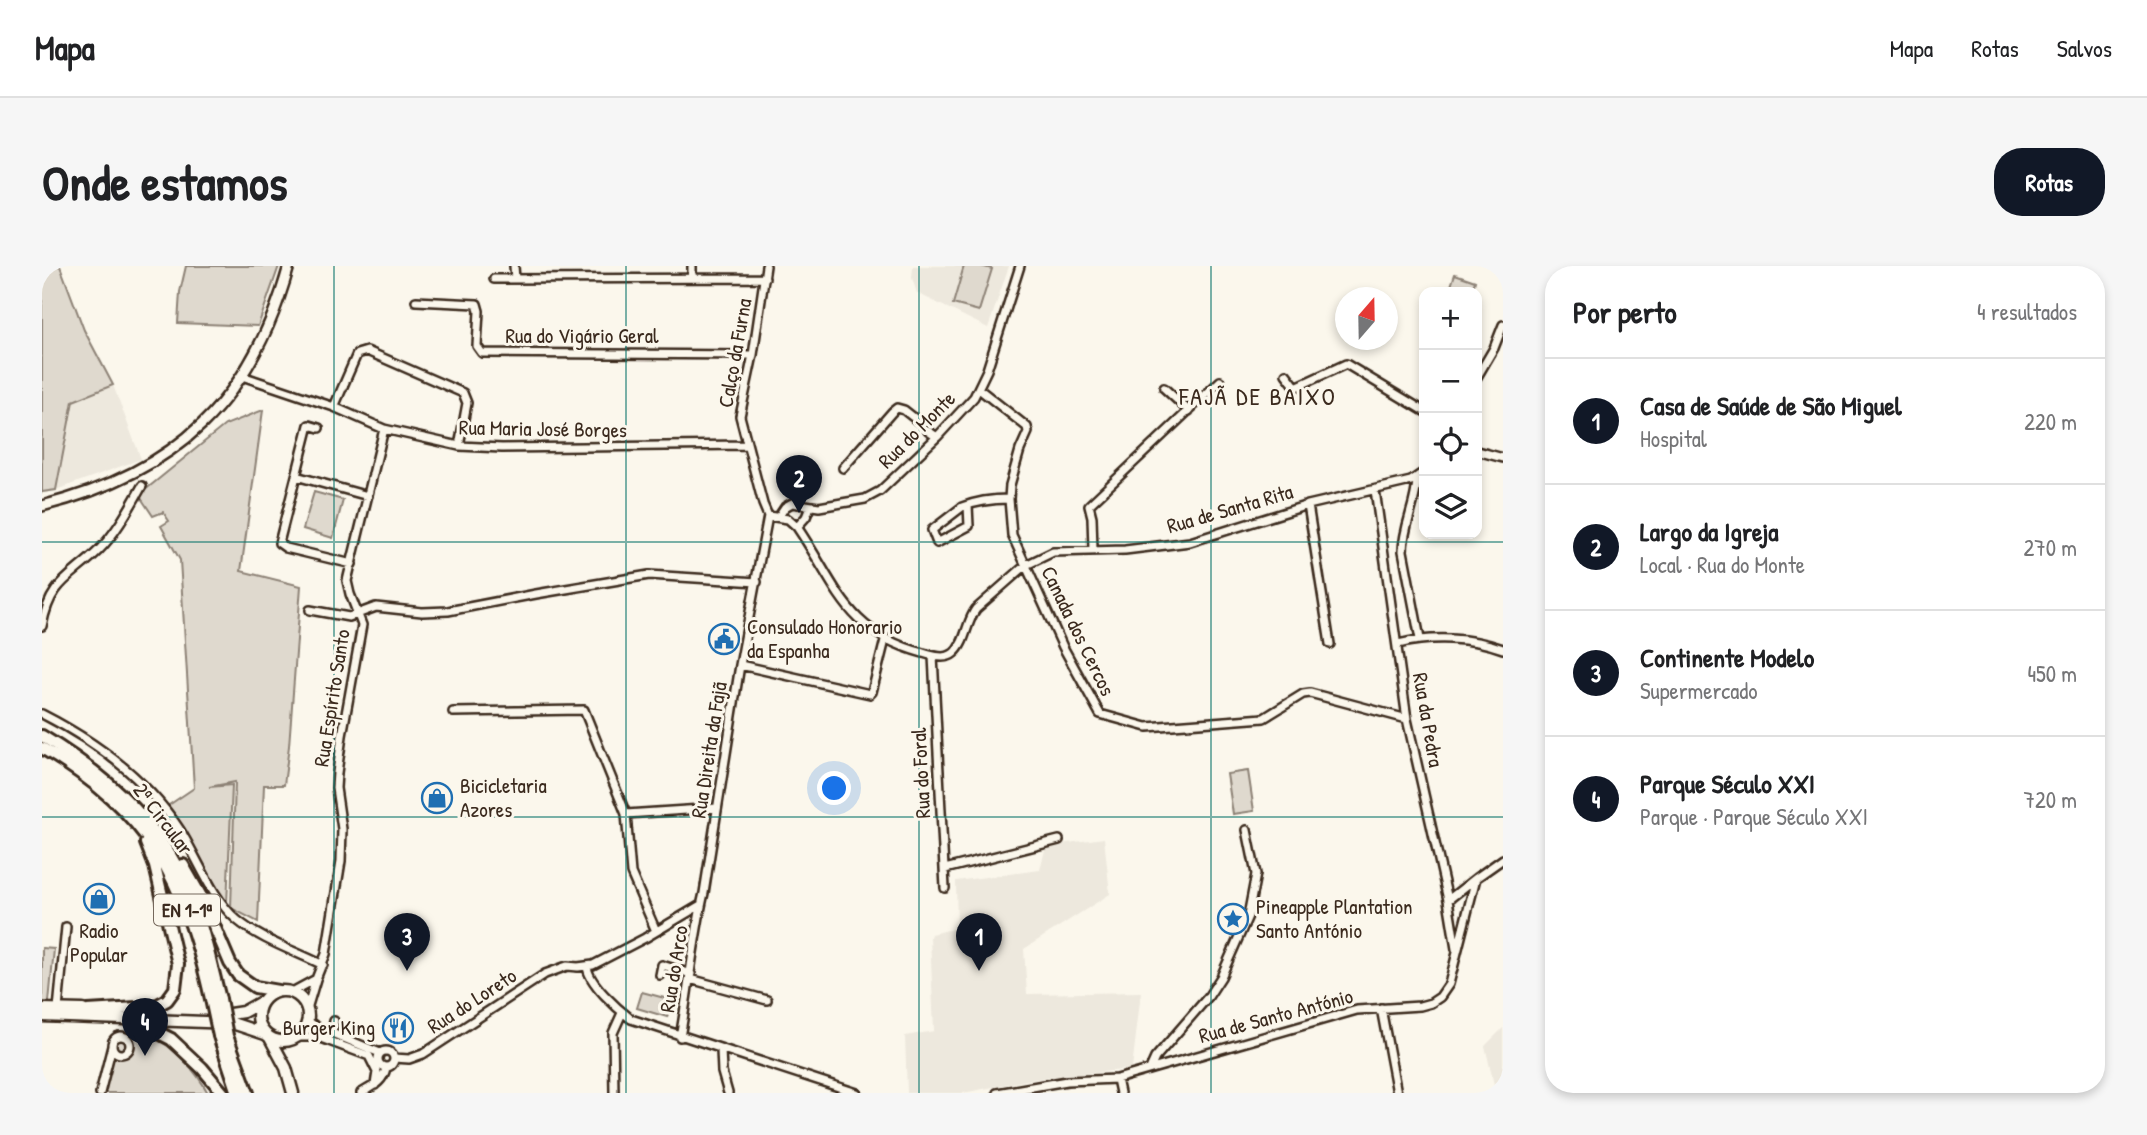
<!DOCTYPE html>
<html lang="pt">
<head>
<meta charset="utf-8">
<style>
  body { margin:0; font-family:"Patrick Hand",sans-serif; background:#f6f6f6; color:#202124 }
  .controls { position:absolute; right:21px; top:21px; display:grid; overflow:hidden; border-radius:14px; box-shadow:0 4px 10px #0003 }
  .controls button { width:63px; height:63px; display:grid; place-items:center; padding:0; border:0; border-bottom:2px solid #e0e0e0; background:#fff; color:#202124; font:35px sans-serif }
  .compass { position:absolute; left:1293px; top:21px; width:63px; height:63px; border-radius:50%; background:#fff; box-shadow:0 4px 10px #0003; rotate:20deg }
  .you { position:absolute; left:793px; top:523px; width:24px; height:24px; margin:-18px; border:5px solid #fff; border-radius:50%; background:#1a73e8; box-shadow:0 0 0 10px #1a73e833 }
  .badge { display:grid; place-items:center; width:46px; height:46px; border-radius:50%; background:#111827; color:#fff; font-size:23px; font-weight:700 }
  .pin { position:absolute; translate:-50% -58px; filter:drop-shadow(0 2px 4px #0008) }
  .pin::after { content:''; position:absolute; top:37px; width:24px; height:21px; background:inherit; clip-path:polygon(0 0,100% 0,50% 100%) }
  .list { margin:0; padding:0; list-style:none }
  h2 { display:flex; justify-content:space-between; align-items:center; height:91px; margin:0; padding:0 28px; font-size:30px }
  h2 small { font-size:23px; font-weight:400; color:#757577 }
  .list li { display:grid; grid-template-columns:46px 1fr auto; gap:21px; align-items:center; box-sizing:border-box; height:126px; padding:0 28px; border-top:2px solid #e0e0e0 }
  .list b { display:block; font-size:26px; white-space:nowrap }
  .list p { margin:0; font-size:23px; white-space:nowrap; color:#757577 }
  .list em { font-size:23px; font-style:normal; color:#757577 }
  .icon { flex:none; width:38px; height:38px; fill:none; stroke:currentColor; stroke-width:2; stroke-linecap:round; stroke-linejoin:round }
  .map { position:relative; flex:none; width:1461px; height:827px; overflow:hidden; border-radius:28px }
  header { display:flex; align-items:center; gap:42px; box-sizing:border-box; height:98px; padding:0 35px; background:#fff; border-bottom:2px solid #e0e0e0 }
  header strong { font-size:33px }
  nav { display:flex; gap:38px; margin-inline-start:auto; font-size:24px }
  .intro { display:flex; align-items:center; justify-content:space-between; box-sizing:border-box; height:168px; padding:0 42px }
  h1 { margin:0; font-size:49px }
  .button { padding:18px 32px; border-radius:28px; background:#111827; color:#fff; font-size:24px; font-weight:700 }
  main { display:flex; gap:42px; padding:0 42px }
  aside { flex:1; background:#fff; border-radius:28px; box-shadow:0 4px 10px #0003 }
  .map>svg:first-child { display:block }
</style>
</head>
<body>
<header>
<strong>Mapa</strong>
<nav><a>Mapa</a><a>Rotas</a><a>Salvos</a></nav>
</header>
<div class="intro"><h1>Onde estamos</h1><a class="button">Rotas</a></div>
<main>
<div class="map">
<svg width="1461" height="827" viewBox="0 0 1461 827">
  <rect width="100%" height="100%" fill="#fbf7ec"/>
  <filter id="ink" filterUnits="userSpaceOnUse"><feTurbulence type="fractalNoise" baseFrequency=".0143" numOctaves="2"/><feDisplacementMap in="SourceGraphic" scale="14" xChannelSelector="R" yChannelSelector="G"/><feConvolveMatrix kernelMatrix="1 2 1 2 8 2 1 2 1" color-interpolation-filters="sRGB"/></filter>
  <g filter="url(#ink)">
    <!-- built -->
    <path fill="#ede8dd" d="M871 0H967L946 62 875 27 870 12Z
      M71 119 99 193 14 224 31 135Z
      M1062 572 1068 628 982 683 985 728 1099 726 1090 803 986 814 921 827H865L863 770 892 765 888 671 889 668 915 662 914 615 998 604 1004 580Z
      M1461 762V824L1453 823 1443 780Z"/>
    <!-- green -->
    <path fill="#dfd9ce" stroke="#8d8276" stroke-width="2" d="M0 0H18L42 64 71 119 31 135 14 224 0 226Z
      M144 0H237L216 60 136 57 138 26Z
      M922 0H939L950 3 937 45 911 38Z
      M1413 8 1433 15 1430 26H1407Z
      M221 144 199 305 259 320 247 480 242 519H222L216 656 189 642 193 516 167 521 190 519 185 639 124 541 152 522 138 294 119 260 127 255 121 246 111 250 97 229 183 159Z
      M272 226 301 234 291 272 261 263Z
      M1206 505 1212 545 1191 548 1185 508Z
      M0 682 12 683 7 736H0Z
      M600 726 630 734 625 751 595 742Z
      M76 765C86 767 100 766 110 771 132 780 155 806 166 827H61Z"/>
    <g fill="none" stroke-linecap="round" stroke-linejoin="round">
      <!-- minor-tunnel -->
      <path stroke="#d5cec3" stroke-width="7" stroke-dasharray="7 3.5" stroke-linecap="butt" d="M876 155 886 165"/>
      <!-- minor casing -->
      <g stroke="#3b2a1e" stroke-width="12">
        <path id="minor" d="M472 0 473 13
          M650 0V11
          M724 0 711 89 698 150 721 238 726 250
          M452 13 723 12
          M374 35 435 38 437 45 435 80 440 87 711 89
          M1244 108 1254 121 1304 98 1382 145
          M200 110 292 141 342 163 417 180 460 182 704 179
          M1435 111 1452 82 1461 59
          M1122 122 1147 145
          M937 123 985 161 986 166 978 184 968 219 967 233 970 269 1021 381 1058 448 1105 461 1222 452 1261 428 1268 427 1365 453
          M292 141 315 88 325 85 421 127 425 137 417 180
          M277 162 267 159 237 277 244 282 310 298
          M886 165 895 171
          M1435 185 1461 192
          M801 202 850 146 855 142 862 144 876 155
          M254 210 326 230
          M1375 212C1375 237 1361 260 1361 285L1378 373
          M1333 224 1365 453 1406 634 1414 683
          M926 239 927 260 895 277 890 264 920 241C935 235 951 233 967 233
          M1266 239 1288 378
          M726 250 746 253 755 261C796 321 803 366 881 387 891 390 904 394 912 387 924 377 924 356 934 343L984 299 1011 286 1083 284 1148 276 1266 239 1369 215 1382 206
          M737 250 743 241 750 237 777 241 823 233 838 225 895 171 932 131 945 104 978 0
          M755 261 764 251 768 241
          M1051 284 1050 251 1047 239 1178 115
          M268 344 307 351 334 341 380 346 406 345 494 328 607 309 715 316
          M0 360C8 315 29 312 57 284 75 266 88 241 100 220
          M1356 378C1390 370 1428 371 1461 383
          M891 390 903 622
          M698 399 828 428 830 426 843 374
          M411 446 542 444 584 548 675 542
          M0 448C55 476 104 512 138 564 155 591 171 634 195 654 219 674 253 685 281 699
          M584 548 589 607 614 665
          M903 603 1017 574
          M1434 612 1461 593
          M545 700C546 717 576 743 589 753L815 827
          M618 709 620 699 649 708
          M648 713 725 734
          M250 726 274 713
          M1339 742 1355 827
          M16 743 24 661
          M265 743 274 713 284 688 299 595 300 563 294 522 295 507 300 470 320 359 308 328 305 315 342 163
          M266 755 273 760 338 787
          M290 767 292 755
          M70 779a9 9 0 1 1 18 0a9 9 0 1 1-18 0Z
          M256 771H276L327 790 335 806 333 819
          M638 771C647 723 651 673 662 627L698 399 726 250
          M679 784 680 806 686 827
          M336 793a8 8 0 1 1 16 0a8 8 0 1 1-16 0Z
          M352 792 367 793 381 788 503 708 525 700 536 701 551 699 603 672 657 640
          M1108 803 1113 792 1166 731 1179 711 1206 650 1214 608 1205 564
          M1075 813 1078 827
          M58 827 70 780
          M319 827C331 820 341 816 344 802
          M572 827 571 767 580 747
          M955 827 1025 815 1075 813 1315 744 1378 740 1389 737 1398 731 1407 718 1434 612 1406 634"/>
      </g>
      <!-- tertiary casing -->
      <g stroke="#3b2a1e" stroke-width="14">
        <path id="tertiary" d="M0 240C135 206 210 135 247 0"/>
      </g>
      <!-- secondary casing -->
      <g stroke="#3b2a1e" stroke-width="15">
        <path id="secondary" d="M216 750a25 25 0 1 1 50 0a25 25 0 1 1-50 0Z
          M0 743 41 744
          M0 750 190 757 223 768
          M175 750 201 746 221 735
          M228 772 244 802 251 827"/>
      </g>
      <!-- trunk casing -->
      <g stroke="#3b2a1e" stroke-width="16">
        <path id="trunk" d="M0 470C71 513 126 564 154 644 164 673 170 703 178 733
          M0 482C109 547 142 612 169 733
          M141 599 161 634 188 697 196 709 213 721 236 725
          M46 745 112 741 125 734 133 723 136 698 113 600 104 577
          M87 752 129 773 160 802 181 827
          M177 770 196 827
          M185 770 206 827"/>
      </g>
      <!-- minor -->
      <use href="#minor" stroke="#fbf7ec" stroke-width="7"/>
      <!-- tertiary -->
      <use href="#tertiary" stroke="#fbf7ec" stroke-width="9"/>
      <!-- secondary -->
      <use href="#secondary" stroke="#fbf7ec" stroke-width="10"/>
      <!-- trunk -->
      <use href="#trunk" stroke="#fbf7ec" stroke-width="10"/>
      <!-- trunk-bridge casing -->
      <g stroke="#3b2a1e" stroke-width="16" stroke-linecap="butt">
        <path id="trunk-bridge" d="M169 733 177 770
          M178 733 185 770"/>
      </g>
      <!-- trunk-bridge -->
      <use href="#trunk-bridge" stroke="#fbf7ec" stroke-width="10"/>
    </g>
  </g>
  <!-- grid -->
  <path fill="none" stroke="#0f766e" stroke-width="2" stroke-opacity="0.55" d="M292 0V827M584 0V827M877 0V827M1169 0V827M0 276H1461M0 551H1461"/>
  <!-- icons -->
  <defs>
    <g id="civic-ring" transform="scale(1.575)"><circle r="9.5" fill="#fbf7ec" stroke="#1f6fb2" stroke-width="1.5"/><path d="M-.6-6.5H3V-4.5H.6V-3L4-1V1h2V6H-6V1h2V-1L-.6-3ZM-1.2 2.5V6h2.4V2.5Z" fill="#1f6fb2"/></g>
    <g id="shop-ring" transform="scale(1.575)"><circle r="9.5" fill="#fbf7ec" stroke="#1f6fb2" stroke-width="1.5"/><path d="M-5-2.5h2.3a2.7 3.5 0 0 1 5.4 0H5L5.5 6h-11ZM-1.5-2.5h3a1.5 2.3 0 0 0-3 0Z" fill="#1f6fb2"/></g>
    <g id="sight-ring" transform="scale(1.575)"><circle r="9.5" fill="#fbf7ec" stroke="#1f6fb2" stroke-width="1.5"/><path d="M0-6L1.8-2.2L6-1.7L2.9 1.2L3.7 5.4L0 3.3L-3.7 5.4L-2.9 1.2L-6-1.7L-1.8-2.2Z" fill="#1f6fb2"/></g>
    <g id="restaurant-ring" transform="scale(1.575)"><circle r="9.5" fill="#fbf7ec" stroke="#1f6fb2" stroke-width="1.5"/><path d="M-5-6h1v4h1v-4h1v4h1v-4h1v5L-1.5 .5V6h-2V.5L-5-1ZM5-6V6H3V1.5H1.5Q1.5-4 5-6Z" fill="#1f6fb2"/></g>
  </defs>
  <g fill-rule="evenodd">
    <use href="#civic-ring" x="682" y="373"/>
    <use href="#shop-ring" x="395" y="532"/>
    <use href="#shop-ring" x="57" y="633"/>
    <use href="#sight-ring" x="1191" y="653"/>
    <use href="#restaurant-ring" x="356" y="762"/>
  </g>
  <g text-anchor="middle" stroke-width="6" stroke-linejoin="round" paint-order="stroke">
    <!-- shield labels -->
    <rect fill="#fbf7ec" stroke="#75685c" stroke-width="2" x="112" y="628.5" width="66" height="31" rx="5"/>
    <g font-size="19" font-weight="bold" fill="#3b2a1e">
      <text x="145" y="651">EN 1-1ª</text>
    </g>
    <!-- street labels -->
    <g font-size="21" fill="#3b2a1e" stroke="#fbf7ec">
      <text x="540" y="77">Rua do Vigário Geral</text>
      <text transform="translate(693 87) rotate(-80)" y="7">Calço da Furna</text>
      <text transform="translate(501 163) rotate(1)" y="7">Rua Maria José Borges</text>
      <text transform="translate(875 164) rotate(-45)" y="7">Rua do Monte</text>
      <text transform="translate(1188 243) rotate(-16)" y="7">Rua de Santa Rita</text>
      <text transform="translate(1036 365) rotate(64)" y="7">Canada dos Cercos</text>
      <text transform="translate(290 432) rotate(-81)" y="7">Rua Espírito Santo</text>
      <text transform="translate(1386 454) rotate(80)" y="7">Rua da Pedra</text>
      <text transform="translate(667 484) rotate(-81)" y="7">Rua Direita da Fajã</text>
      <text transform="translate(879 507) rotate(-93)" y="7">Rua do Foral</text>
      <text transform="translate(121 553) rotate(53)" y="7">2ª Circular</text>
      <text transform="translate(632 703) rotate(-81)" y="7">Rua do Arco</text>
      <text transform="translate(430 735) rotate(-33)" y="7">Rua do Loreto</text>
      <text transform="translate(1234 750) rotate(-15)" y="7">Rua de Santo António</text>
    </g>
    <!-- poi labels -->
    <g font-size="21" fill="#3b2a1e" stroke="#fbf7ec" text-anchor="start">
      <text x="705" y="368">Consulado Honorario<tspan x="705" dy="24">da Espanha</tspan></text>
      <text x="418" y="527">Bicicletaria<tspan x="418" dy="24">Azores</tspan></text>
      <text x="1214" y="648">Pineapple Plantation<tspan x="1214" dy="24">Santo António</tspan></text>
      <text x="57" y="672" text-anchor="middle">Radio<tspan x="57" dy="24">Popular</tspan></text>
      <text x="333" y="769" text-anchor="end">Burger King</text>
    </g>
    <!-- quarter labels -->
    <g font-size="24" letter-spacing="2" fill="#3b2a1e" stroke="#fbf7ec">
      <text x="1216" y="139">FAJÃ DE BAIXO</text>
    </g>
  </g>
</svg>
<div class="controls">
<button>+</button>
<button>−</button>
<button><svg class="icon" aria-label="locate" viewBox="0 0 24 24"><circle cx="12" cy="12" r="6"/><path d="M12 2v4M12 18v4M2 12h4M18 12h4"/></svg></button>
<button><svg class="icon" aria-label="layers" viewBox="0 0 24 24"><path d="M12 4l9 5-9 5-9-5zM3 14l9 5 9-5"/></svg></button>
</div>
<svg class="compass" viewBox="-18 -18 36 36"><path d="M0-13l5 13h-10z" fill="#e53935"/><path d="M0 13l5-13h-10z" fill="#757577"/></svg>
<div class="you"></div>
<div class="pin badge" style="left:937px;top:705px">1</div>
<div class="pin badge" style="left:757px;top:247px">2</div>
<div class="pin badge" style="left:365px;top:705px">3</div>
<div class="pin badge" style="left:103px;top:790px">4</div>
</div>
<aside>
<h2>Por perto<small>4 resultados</small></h2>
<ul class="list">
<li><span class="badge">1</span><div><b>Casa de Saúde de São Miguel</b><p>Hospital</p></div><em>220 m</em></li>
<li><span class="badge">2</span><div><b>Largo da Igreja</b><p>Local · Rua do Monte</p></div><em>270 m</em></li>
<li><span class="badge">3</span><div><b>Continente Modelo</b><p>Supermercado</p></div><em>450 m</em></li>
<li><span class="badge">4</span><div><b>Parque Século XXI</b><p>Parque · Parque Século XXI</p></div><em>720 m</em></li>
</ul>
</aside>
</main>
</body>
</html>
